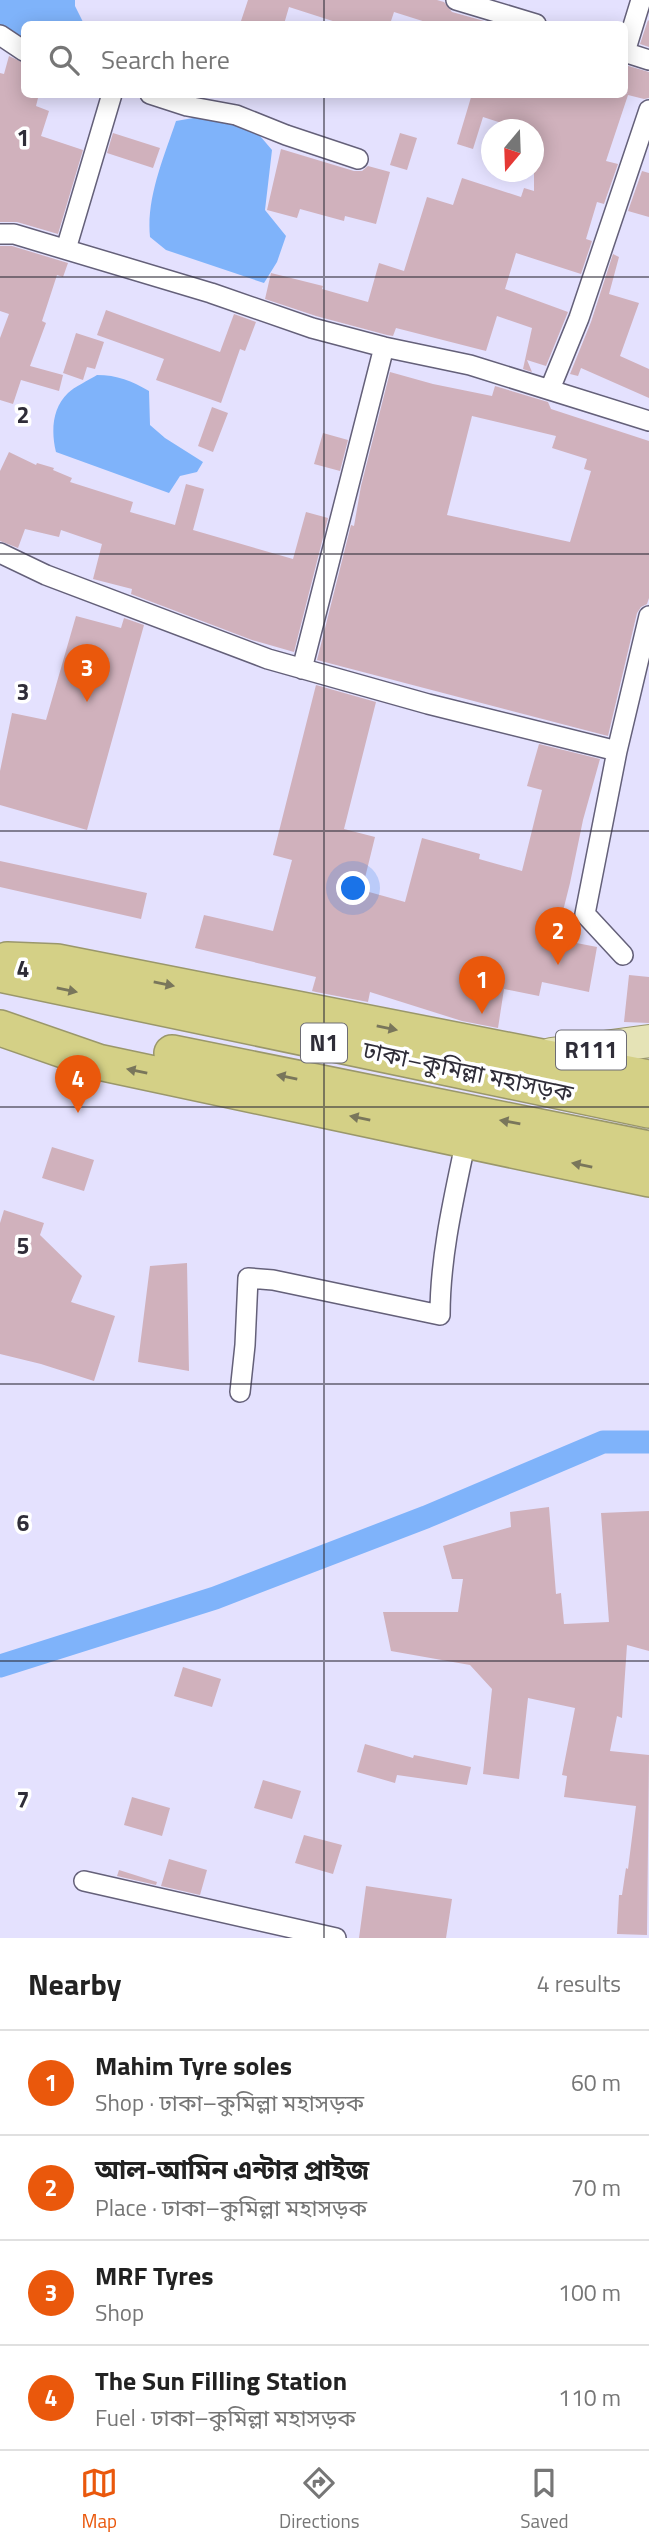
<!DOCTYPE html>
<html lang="en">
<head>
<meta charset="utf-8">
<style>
  body { margin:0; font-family:"Titillium Web","Noto Sans Bengali",sans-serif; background:#f2f2f2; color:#222 }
  .compass { position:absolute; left:481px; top:119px; width:63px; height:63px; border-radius:50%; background:#fff; box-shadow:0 4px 18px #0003; rotate:199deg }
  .you { position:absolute; left:354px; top:889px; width:24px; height:24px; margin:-18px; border:5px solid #fff; border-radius:50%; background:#1a73e8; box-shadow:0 0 0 10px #1a73e833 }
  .badge { display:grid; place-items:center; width:46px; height:46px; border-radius:50%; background:#ea580c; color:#fff; font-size:23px; font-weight:700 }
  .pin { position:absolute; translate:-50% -58px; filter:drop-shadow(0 2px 4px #0008) }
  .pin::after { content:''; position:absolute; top:37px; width:24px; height:21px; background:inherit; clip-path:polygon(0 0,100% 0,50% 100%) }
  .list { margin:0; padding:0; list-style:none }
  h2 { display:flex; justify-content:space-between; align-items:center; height:91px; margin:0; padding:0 28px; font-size:30px }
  h2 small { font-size:23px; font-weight:400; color:#767676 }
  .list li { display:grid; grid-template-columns:46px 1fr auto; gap:21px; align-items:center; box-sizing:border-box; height:105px; padding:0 28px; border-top:2px solid #e0e0e0 }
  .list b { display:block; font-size:26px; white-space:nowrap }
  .list p { margin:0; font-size:23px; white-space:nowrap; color:#767676 }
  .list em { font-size:23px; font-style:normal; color:#767676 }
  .icon { flex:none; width:38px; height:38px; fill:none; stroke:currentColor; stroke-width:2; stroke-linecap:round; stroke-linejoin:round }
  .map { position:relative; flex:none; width:649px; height:1938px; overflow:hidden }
  .search { position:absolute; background:#fff; box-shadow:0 4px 18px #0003; left:21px; right:21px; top:21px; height:77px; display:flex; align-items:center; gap:18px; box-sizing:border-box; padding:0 24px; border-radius:10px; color:#767676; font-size:26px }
  .sheet { height:511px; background:#fff }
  nav { display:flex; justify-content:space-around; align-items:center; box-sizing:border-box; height:98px; border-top:2px solid #e0e0e0; background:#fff; font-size:19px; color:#767676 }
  nav a { display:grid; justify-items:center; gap:4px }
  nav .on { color:#ea580c }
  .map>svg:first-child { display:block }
</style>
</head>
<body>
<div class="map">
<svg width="649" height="1938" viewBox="0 0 649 1938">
  <rect width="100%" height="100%" fill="#e4e1fe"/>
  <!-- water -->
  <path fill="#7fb3fa" d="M0 0H75V6L84 24H24V38L0 25Z
    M199 117 255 130 272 150 265 210 286 236 277 262 264 283 166 250 150 237C146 198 164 157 176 121Z
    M97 375C117 375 132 381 149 391L150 425 165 438 203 462 197 472 180 476 169 493 56 452C51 432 52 408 68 393 74 387 89 380 97 375Z"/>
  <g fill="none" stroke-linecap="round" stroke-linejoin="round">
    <!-- canal -->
    <path stroke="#7fb3fa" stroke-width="23" d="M0 1666 215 1598 426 1517 603 1442H649"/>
  </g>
  <!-- building -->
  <path fill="#d0b1bc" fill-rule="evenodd" d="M248 0H437L444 2 452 12 495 24H432L394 12 390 24H342L289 7 284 24H240Z
    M648 20 649 21V47L640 44Z
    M9 56 24 63V94H39L36 106 49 111 41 136 83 150 58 234 17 222H0V73L4 74Z
    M625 65 649 72V98L644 99 628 95 606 161 618 164 604 204 597 202 586 239 592 241 581 274 516 253 505 289 568 312 546 366 527 360 532 372 523 369 532 328 497 316 486 351 396 328 393 336 387 335 316 316 265 299 271 273 323 286 322 289 368 302 379 263 404 271 427 197 453 205 462 178 521 197 524 188 534 191V130H523L483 117 473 149 457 144 472 94H628L625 93Z
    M113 133 160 148 153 168 107 153Z
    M400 133 417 138 407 170 390 165Z
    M281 149 354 171H362L368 166 390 172 376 224 345 216 344 221 300 209 297 218 267 210Z
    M642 171 649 173V217L628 211Z
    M0 246H12L68 263 63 277 57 275 42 321 46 323 30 366 63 375 59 391 21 380 13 404 0 400V338L9 314 0 311Z
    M613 254 619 257 609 294 639 303 620 356 649 369V398L581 368 578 376 570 374 591 322Z
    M106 310 220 352 234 314 256 322 245 351 240 349 221 403 156 380 164 359 97 335Z
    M76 333 104 342 95 369 87 367 83 380 63 373Z
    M390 372 433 384 492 396 495 386 548 402 551 409 649 441V598L647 604 641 607 637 613 608 736 317 660 351 525 354 526 361 486ZM472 416 556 436 552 448 587 459 584 469 591 471 570 542 447 515Z
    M212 407 228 413 213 452 198 446Z
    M323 433 348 440 340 471 314 464Z
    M9 452 36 465 37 463 54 468 53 470 72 478 70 482 133 502 130 512 175 525 186 484 204 489 193 530 293 559 306 512 328 518 294 652 252 640 131 594 132 589 93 579 102 544 61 530 59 537 25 529 18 548 0 541V471Z
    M76 616 121 628 124 618 144 625 87 830 0 805V771L12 713 46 720Z
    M316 685 376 702 344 829 375 837 362 890 405 902 422 838 480 854 479 859 522 871 542 790 527 786 539 744 600 759 583 820 570 883 556 939 597 947 589 992 542 982 539 996 504 989 498 1028 462 1021 370 992 368 1002 316 992 312 991 316 977 195 948 204 915 273 931 292 860 273 855Z
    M0 861 147 893 141 919 0 887Z
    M629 975 649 977V1023L624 1022Z
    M52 1147 94 1160 84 1191 42 1178Z
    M4 1210 44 1223 40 1235 82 1276 71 1302 115 1316 94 1381 41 1364 0 1354V1223Z
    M187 1263 189 1371 138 1362 150 1266Z
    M549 1507 556 1594 561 1593 564 1624 609 1622 601 1513 649 1511V1651L627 1645 622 1718 617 1716 610 1751 649 1755 647 1935 617 1934 619 1895H622L626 1868 628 1869 636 1806 564 1797 567 1776 562 1775 575 1708 528 1698 519 1779 483 1774 492 1689 470 1665 391 1651 383 1612H458L463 1579H452L443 1546 511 1527 510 1512Z
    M183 1667 221 1679 212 1707 174 1696Z
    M365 1744 413 1758 414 1755 471 1767 467 1785 397 1775 395 1783 357 1772Z
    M263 1780 301 1791 292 1819 254 1808Z
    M132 1797 170 1808 162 1836 124 1825Z
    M304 1835 342 1845 333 1874 295 1863Z
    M169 1859 207 1870 200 1895 161 1886Z
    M119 1870 157 1882 156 1885 117 1876Z
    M366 1886 452 1899 446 1938H359Z"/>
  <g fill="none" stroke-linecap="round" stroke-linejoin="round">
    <!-- street casing -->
    <g stroke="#646079" stroke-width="22">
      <path id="street" d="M456 0 536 24
        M0 35 24 51
        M624 52 649 60
        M625 52 641 0
        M150 94 187 106 236 115 286 135 358 159
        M0 234H14L211 293 312 328 384 347 470 365 649 421
        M66 249 112 94
        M550 389 579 318 649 110
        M0 553 46 575 268 659 428 704 617 751
        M302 669 384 347
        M623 955 585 914 617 751 649 616
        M240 1392 245 1345 248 1278 273 1280 440 1315C440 1256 454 1197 466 1140
        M84 1881 336 1938"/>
    </g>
    <!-- primary casing -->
    <g stroke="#9a976b" stroke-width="34">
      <path id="primary" d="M551 1054 649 1041"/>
    </g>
    <!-- highway casing -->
    <g stroke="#9a976b" stroke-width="38">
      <path id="highway" d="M7 960 57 962 649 1078
        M0 974 649 1110
        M0 1028 98 1062 649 1179
        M172 1053 649 1149"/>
    </g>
    <!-- street -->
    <use href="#street" stroke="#fff" stroke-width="19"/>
    <!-- primary -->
    <use href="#primary" stroke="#e5e3b6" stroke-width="32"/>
    <!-- highway -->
    <use href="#highway" stroke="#d4d086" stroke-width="35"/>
  </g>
  <!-- one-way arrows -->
  <defs><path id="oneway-solid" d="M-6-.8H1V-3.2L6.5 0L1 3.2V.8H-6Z" transform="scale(1.75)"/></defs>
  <g fill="#79765b">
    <use href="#oneway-solid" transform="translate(164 984) rotate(11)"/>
    <use href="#oneway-solid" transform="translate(67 990) rotate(12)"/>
    <use href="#oneway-solid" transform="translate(387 1028) rotate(11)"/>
    <use href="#oneway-solid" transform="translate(137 1071) rotate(-168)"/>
    <use href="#oneway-solid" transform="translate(287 1077) rotate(-168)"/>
    <use href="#oneway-solid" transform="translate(360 1118) rotate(-168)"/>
    <use href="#oneway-solid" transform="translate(510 1122) rotate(-170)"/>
    <use href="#oneway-solid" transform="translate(582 1165) rotate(-168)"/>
  </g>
  <!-- grid -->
  <path fill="none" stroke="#2f2d38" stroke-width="2" stroke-opacity="0.55" d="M324 0V24M324 94V1938M0 277H649M0 554H649M0 831H649M0 1107H649M0 1384H649M0 1661H649"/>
  <g text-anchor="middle" stroke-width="7" stroke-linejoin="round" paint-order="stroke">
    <!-- shield labels -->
    <g fill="#fff" stroke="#6d6c74" stroke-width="2">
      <rect x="301" y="1023.5" width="46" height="39" rx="5"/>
      <rect x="556" y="1030.5" width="70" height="39" rx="5"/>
    </g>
    <g font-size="23" font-weight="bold" fill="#2f2d38">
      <text x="324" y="1051">N1</text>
      <text x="591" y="1058">R111</text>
    </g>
    <!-- street labels -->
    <g font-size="24" fill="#2f2d38" stroke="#fff">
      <text transform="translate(468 1072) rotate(12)" y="8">ঢাকা–কুমিল্লা মহাসড়ক</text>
    </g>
  </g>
  <g font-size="23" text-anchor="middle" font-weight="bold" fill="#2f2d38" stroke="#fff" stroke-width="7" stroke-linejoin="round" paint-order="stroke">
    <text x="23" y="146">1</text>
    <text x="23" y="423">2</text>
    <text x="23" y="700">3</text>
    <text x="23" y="977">4</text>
    <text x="23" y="1254">5</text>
    <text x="23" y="1531">6</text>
    <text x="23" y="1808">7</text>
  </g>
</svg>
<svg class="compass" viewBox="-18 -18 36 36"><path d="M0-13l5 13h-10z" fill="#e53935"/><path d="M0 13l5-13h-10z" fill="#767676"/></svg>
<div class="you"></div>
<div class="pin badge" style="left:482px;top:1014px">1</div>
<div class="pin badge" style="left:558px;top:965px">2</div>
<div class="pin badge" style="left:87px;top:702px">3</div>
<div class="pin badge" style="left:78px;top:1113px">4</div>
<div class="search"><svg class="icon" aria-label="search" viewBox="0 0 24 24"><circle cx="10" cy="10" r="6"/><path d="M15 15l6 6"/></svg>Search here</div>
</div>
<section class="sheet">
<h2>Nearby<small>4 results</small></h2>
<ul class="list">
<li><span class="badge">1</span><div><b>Mahim Tyre soles</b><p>Shop · ঢাকা–কুমিল্লা মহাসড়ক</p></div><em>60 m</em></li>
<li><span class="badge">2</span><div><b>আল-আমিন এন্টার প্রাইজ</b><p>Place · ঢাকা–কুমিল্লা মহাসড়ক</p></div><em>70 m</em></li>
<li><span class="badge">3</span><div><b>MRF Tyres</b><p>Shop</p></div><em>100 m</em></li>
<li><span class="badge">4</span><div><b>The Sun Filling Station</b><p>Fuel · ঢাকা–কুমিল্লা মহাসড়ক</p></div><em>110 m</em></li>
</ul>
</section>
<nav>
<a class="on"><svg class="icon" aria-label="map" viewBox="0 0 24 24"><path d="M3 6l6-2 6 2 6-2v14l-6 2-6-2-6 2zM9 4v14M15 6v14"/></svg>Map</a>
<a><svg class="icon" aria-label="directions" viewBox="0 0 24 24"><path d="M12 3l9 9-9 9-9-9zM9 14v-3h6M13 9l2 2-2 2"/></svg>Directions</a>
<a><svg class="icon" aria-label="saved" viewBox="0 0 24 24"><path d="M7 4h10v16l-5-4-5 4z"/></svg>Saved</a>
</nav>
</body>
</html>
